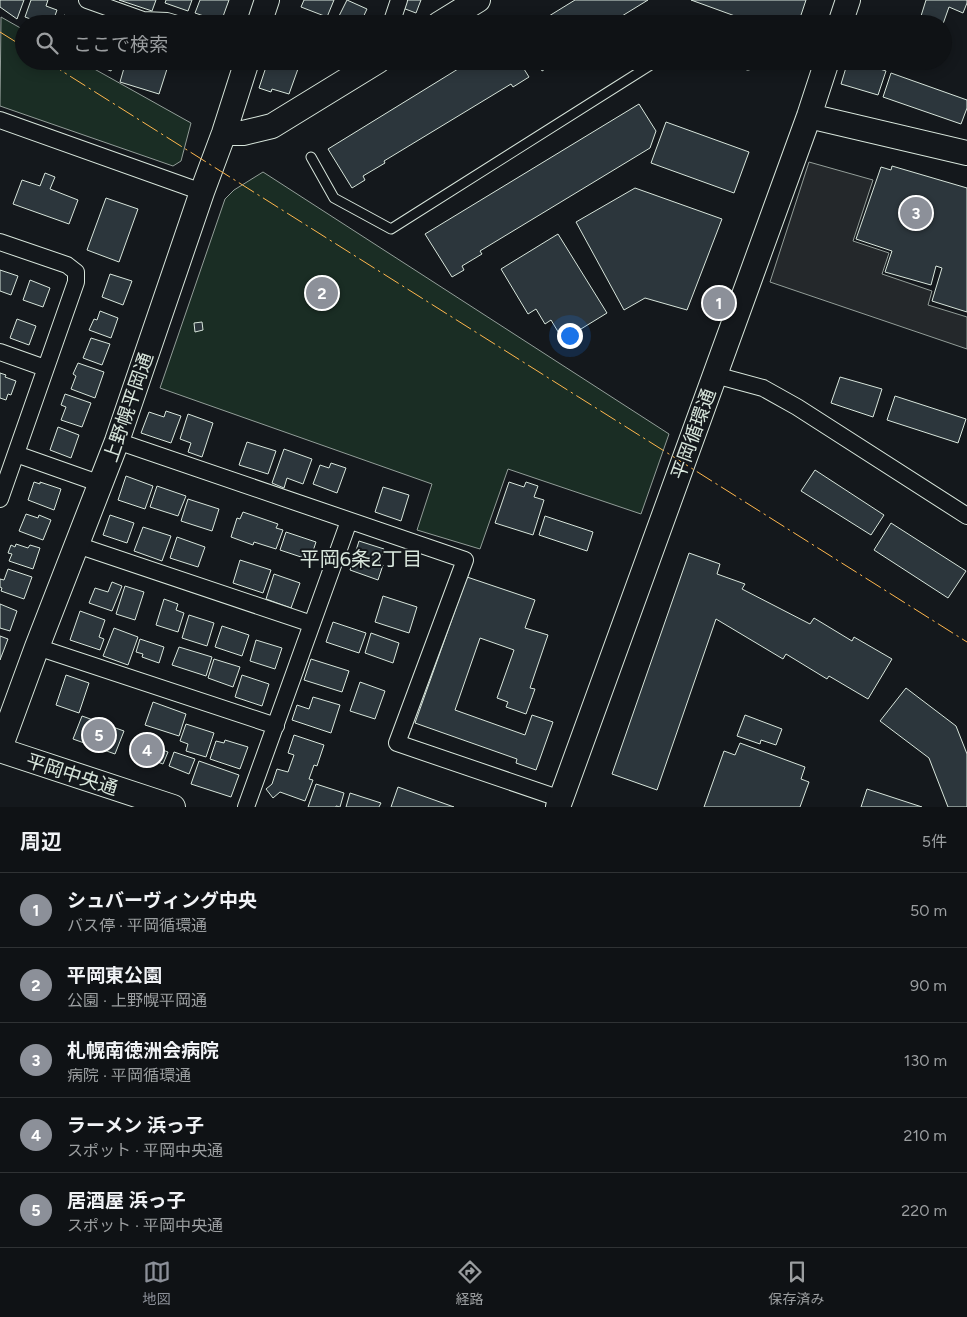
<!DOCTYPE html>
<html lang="ja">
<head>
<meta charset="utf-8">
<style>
  body { margin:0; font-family:Figtree,"Noto Sans JP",sans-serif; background:#1d2022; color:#f1f3f6 }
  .you { position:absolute; left:569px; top:335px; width:18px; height:18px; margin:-12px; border:4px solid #fff; border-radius:50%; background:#1a73e8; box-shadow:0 0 0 8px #1a73e833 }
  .badge { display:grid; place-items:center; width:32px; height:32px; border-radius:50%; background:#8c9099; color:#fff; font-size:16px; font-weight:700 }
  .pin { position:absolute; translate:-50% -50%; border:2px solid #fff; box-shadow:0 1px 5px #0006 }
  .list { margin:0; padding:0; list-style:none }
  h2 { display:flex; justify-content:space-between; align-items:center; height:65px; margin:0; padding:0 20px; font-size:21px }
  h2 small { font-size:16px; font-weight:400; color:#9b9ea0 }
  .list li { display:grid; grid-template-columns:32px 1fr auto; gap:15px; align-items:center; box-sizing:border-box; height:75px; padding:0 20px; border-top:1px solid #2f3234 }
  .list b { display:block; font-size:19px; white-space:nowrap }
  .list p { margin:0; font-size:16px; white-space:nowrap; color:#9b9ea0 }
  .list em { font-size:16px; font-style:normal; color:#9b9ea0 }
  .icon { flex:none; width:28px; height:28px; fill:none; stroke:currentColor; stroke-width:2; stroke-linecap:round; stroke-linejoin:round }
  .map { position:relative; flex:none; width:967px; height:807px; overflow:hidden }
  .search { position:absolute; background:#0f1215; box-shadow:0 2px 12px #0003; left:15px; right:15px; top:15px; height:55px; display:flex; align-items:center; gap:12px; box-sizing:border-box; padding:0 18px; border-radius:28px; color:#9b9ea0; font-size:19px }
  .sheet { height:440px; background:#0f1215 }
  nav { display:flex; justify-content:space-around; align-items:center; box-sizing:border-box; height:70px; border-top:1px solid #2f3234; background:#0f1215; font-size:14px; color:#9b9ea0 }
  nav a { display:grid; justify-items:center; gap:2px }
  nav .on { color:#8c9099 }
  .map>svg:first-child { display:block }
</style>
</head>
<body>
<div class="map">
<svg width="967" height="807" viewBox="0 0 967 807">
  <rect width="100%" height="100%" fill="#14181c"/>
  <!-- green -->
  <path fill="#1a2d24" stroke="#939e99" d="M1 17 24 30V61H80L191 123 181 161 173 166 0 106Z
    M263 172 669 434 641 514 508 469 480 549 417 530 432 484 160 388 225 199 234 190Z"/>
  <!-- parking -->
  <path fill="#24282b" stroke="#939e99" d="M809 162 873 180 853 241 889 253 882 274 932 291 928 305 967 317V349L770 282Z"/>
  <!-- building -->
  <path fill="#2c363c" stroke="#d8e6dc" d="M0 0H24L17 19 0 7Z
    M31 0H48L46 6 57 10 52 24H44L25 17Z
    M119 0H156L152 11Z
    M166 0H192L188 11 165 3Z
    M200 0H229L221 22 195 13Z
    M304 0H334L327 17 301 7Z
    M347 0 367 9 360 24H339L336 22Z
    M402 0H421L416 13 400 7Z
    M575 0H648L609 24H536Z
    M691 0H806L798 24H757Z
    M926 0H967V3L963 13 949 7 943 24 921 16Z
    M64 15 88 24H60Z
    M92 61H115L111 71 91 63Z
    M126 61H143L167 69 159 94 120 82Z
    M268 61H285L299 66 289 94 272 89 271 92 259 88Z
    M471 61H519L529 77 513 87 511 84 384 161 385 163 363 176 365 180 352 188 328 149Z
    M537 61H558L542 71Z
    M848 61H855L886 71 878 95 841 84Z
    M891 73 967 100V108L961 124 883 97Z
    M639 104 656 131 650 148 480 251 482 254 462 266 464 270 452 277 425 234Z
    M666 122 749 152 734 193 651 163Z
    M892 166 967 188V312L932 301 942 268 936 266 931 285 885 272 892 251 856 239 881 167 891 170Z
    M45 173 55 177 50 189 78 200 69 224 13 204 22 180 40 186Z
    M635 188 722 219 687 310 645 298 624 310 576 222Z
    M106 198 138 209 119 262 87 250Z
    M558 234 607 313 563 340 551 320 545 324 536 309 528 314 501 269Z
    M0 270 18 276 11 295 0 291Z
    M110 274 132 281 123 305 102 297Z
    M30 280 50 288 43 307 23 300Z
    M100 311 118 318 111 338 89 330 94 319 97 320Z
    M17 319 36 326 29 345 10 338Z
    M202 322 203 330 195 332 194 323Z
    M91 338 110 344 102 365 83 358Z
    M78 363 104 372 95 398 71 389 76 376 73 374Z
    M0 373 6 375 5 377 16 381 11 395 8 394 6 400 0 398Z
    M840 377 882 389 873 417 831 403Z
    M65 394 91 403 82 427 61 420 66 407 61 405Z
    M895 396 966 419 958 443 887 420Z
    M166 411 181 416 171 443 141 433 149 412 164 417Z
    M188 414 213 423 202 457 188 452 191 443 180 439Z
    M58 427 79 435 71 458 50 450Z
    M247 442 276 451 268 474 239 465Z
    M284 449 312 459 303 484 287 478 284 488 272 483Z
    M331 463 346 468 337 493 313 484 320 465 329 468Z
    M815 470 884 515 871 535 801 491Z
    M126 476 153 486 145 509 118 500Z
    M34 482 40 484V482L61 489 54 510 28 500Z
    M509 482 524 487 526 482 538 486 534 497 544 500 533 535 495 523Z
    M157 486 186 496 178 516 150 507Z
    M383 487 409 495 401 521 375 512Z
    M188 499 219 509 212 531 181 521Z
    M243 512 278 524 276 528 283 530 276 549 254 542 253 545 231 537 237 518 240 519Z
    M26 514 38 518 39 515 51 520 43 540 19 531Z
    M110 515 134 523 127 543 103 535Z
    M545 516 593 532 587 551 539 535Z
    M891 523 966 571 948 598 874 550Z
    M143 527 171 536 162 561 134 551Z
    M286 532 316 542 310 560 280 550Z
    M177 537 205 547 198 567 170 558Z
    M359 541 384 549 379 563 383 565 378 580 350 570Z
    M16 544 28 548 30 545 40 548 33 569 9 561 12 554 8 553 11 545 15 547Z
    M689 553 720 564 717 574 745 584 742 589 810 624 814 618 852 641 854 637 892 659 868 699 829 676 827 679 786 654 783 659 716 619 657 790 612 774Z
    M240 560 271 570 263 593 233 583Z
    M8 569 32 577 24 599 1 591 2 588 0 587V579L4 580Z
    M274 574 300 583 291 608 266 599Z
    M467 577 535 600 525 628 548 635 530 688 535 689 526 714 506 707 508 702 497 698 514 650 480 638 455 710 525 735 532 715 553 722 536 770 516 763 517 759 415 723Z
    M112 582 122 586 112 611 89 603 95 588 108 592Z
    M125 586 144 592 135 620 116 614Z
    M383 596 417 607 409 633 375 622Z
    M164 599 178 604 176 610 184 613 178 632 156 625Z
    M0 604 17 611 10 631 0 628Z
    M80 611 105 620 99 637 104 639 100 650 70 640Z
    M189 615 214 623 207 646 182 638Z
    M333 622 366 633 359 653 326 642Z
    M222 626 249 635 242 656 215 647Z
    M114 628 138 637 128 665 103 656Z
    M371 633 399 643 393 663 365 653Z
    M0 636 8 639 0 660Z
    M140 639 164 647 159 663 142 657 143 654 136 652Z
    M256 640 282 648 275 669 250 661Z
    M179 647 212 657 206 676 172 665Z
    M214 659 240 667 233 687 208 678Z
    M311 659 349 671 342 692 304 680Z
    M66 675 89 683 79 713 56 705Z
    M242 675 269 684 262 706 235 697Z
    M360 682 385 691 375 719 350 711Z
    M906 688 956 726 967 754V807H948L929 758 880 721Z
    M313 697 340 705 331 733 292 720 297 705 309 709Z
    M153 702 186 714 179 736 145 725Z
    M745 715 782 729 776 745 761 740 760 744 737 736Z
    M82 716 124 731 115 754 73 739Z
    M186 724 214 733 206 757 186 751 188 744 180 741Z
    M144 735 162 741 160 749 168 752 163 764 130 752 134 740 141 742Z
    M294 735 324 745 317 766 314 765 309 779 313 780 305 801 280 792 273 798 266 789 272 784 277 769 288 772 294 755 288 753Z
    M225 740 248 747 240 769 210 759 216 741 224 743Z
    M740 743 805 767 801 779 809 782 800 807H704L724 751 735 755Z
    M174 752 195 759 189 774 169 766Z
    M199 761 239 775 231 797 191 784Z
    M316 784 344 793 340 807 336 806V807H308Z
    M398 787 454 807H391Z
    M867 789 922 807H861Z
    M350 793 381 803 379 807H346Z"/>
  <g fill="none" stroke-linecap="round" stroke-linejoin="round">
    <!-- lane casing -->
    <g stroke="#d8e6dc" stroke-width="11">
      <path id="lane" d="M734 61 748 65 755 61
        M311 157 334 198 391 229 657 61"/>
    </g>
    <!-- street casing -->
    <g stroke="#d8e6dc" stroke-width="18">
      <path id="street" d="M87 0 143 20 167 21 177 24
        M391 24 399 0
        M0 120 202 192
        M0 242 67 265 76 272V282L0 499
        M0 352 45 368
        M715 375 763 388 797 407 967 516
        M117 441 465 560 397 743 561 799
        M16 454 101 484
        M77 545 312 624
        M37 647 276 726
        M246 807 349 521"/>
    </g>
    <!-- secondary casing -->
    <g stroke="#d8e6dc" stroke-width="26">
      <path id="secondary" d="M259 24 267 0
        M439 24 478 0
        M840 24 848 0
        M809 116 967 153
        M224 133H243L272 126 378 61
        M0 748 37 647 117 441 202 192 224 133 247 61
        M0 750 173 807
        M558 807 809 116 827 61"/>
    </g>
    <!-- lane -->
    <use href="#lane" stroke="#14181c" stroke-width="9"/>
    <!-- street -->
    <use href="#street" stroke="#14181c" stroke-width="16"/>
    <!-- secondary -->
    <use href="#secondary" stroke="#14181c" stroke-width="24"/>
    <!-- power -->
    <path stroke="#ffb74d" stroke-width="1" stroke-dasharray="18 4 2.5 4" stroke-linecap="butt" d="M0 32 24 47
      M46 61 967 642"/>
  </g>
  <g text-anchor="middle" stroke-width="4" stroke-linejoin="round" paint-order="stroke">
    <!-- street labels -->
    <g font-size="19" fill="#d8e6dc" stroke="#14181c">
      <text transform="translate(128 407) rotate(-71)" y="7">上野幌平岡通</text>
      <text transform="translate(693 434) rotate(-70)" y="7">平岡循環通</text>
      <text transform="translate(72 774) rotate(18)" y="7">平岡中央通</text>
    </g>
    <!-- neighbourhood labels -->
    <g font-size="20" fill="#d8e6dc" stroke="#14181c">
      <text x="361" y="566">平岡6条2丁目</text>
    </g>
  </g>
</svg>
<div class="you"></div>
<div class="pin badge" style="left:719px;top:303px">1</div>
<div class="pin badge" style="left:322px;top:293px">2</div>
<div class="pin badge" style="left:916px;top:213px">3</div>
<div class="pin badge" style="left:147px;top:750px">4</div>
<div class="pin badge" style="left:99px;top:735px">5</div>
<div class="search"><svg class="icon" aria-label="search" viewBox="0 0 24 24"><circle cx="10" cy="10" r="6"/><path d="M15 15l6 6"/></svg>ここで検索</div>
</div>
<section class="sheet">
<h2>周辺<small>5件</small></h2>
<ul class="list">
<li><span class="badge">1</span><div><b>シュバーヴィング中央</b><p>バス停 · 平岡循環通</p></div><em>50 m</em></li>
<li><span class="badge">2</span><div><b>平岡東公園</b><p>公園 · 上野幌平岡通</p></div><em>90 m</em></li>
<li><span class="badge">3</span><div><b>札幌南徳洲会病院</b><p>病院 · 平岡循環通</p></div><em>130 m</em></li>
<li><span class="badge">4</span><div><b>ラーメン 浜っ子</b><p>スポット · 平岡中央通</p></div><em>210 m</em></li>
<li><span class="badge">5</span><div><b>居酒屋 浜っ子</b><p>スポット · 平岡中央通</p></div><em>220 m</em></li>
</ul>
</section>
<nav>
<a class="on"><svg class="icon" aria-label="map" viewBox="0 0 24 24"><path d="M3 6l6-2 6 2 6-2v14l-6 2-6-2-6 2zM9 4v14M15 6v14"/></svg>地図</a>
<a><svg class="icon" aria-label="directions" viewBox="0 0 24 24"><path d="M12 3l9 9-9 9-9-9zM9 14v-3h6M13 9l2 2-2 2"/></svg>経路</a>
<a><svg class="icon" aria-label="saved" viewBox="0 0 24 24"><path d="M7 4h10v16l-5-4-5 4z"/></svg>保存済み</a>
</nav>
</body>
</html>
